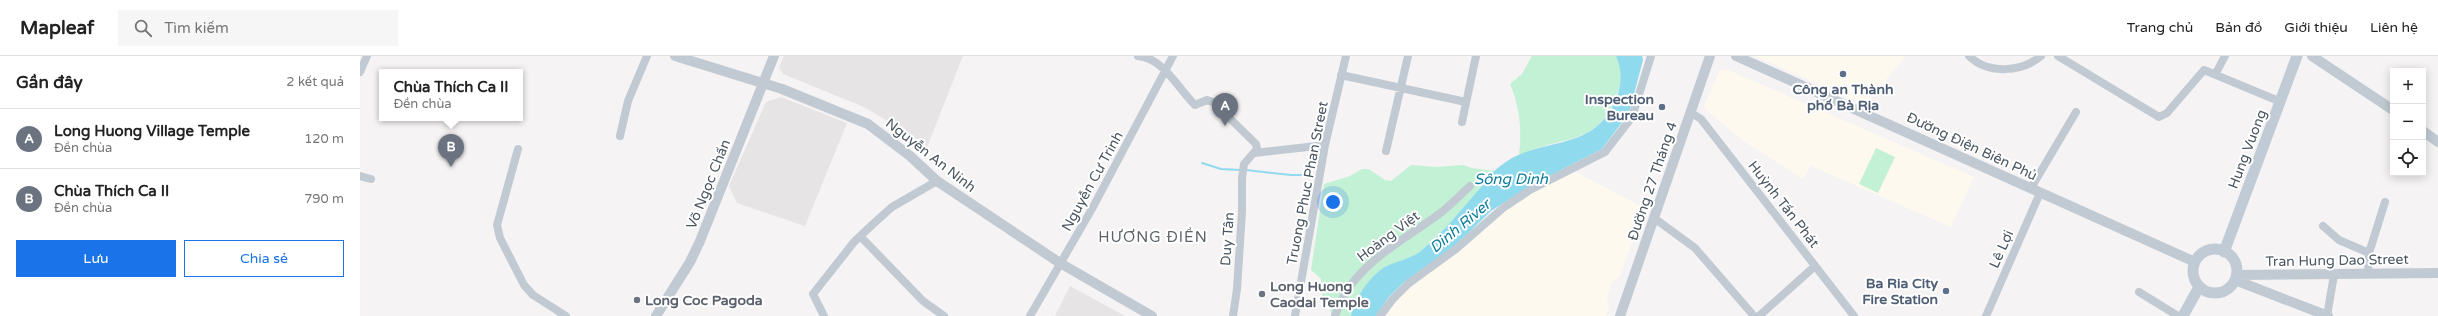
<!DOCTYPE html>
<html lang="vi">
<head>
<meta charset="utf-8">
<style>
  body { margin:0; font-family:"Varela Round",sans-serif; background:#f6f6f6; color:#222 }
  .controls { position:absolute; right:12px; top:12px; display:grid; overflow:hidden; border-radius:0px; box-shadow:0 2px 10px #0003 }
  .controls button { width:36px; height:36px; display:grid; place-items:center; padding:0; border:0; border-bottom:1px solid #e0e0e0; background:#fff; color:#222; font:20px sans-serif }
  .you { position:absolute; left:973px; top:146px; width:14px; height:14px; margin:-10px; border:3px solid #fff; border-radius:50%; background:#1a73e8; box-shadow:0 0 0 6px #1a73e833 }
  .badge { display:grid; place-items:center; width:26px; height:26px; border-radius:50%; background:#1a73e8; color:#fff; font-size:13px; font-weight:700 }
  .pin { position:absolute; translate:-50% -33px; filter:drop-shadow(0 1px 2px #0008) }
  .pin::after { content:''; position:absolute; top:21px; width:14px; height:12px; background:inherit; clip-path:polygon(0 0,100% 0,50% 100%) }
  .popup { position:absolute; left:19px; top:13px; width:144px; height:52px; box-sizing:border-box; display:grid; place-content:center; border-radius:0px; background:#fff; filter:drop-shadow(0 1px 3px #0005); font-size:13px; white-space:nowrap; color:#767676 }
  .popup b { font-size:15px; color:#222 }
  .popup::after { content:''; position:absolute; left:50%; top:100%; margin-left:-8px; border:8px solid transparent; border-top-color:#fff }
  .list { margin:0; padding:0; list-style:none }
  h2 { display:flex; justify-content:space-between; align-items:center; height:52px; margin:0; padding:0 16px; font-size:17px }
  h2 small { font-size:13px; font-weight:400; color:#767676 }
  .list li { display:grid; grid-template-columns:26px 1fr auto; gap:12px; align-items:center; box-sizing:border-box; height:60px; padding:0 16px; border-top:1px solid #e0e0e0 }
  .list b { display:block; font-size:15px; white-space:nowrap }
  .list p { margin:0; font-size:13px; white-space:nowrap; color:#767676 }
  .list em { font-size:13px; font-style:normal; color:#767676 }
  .actions { display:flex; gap:8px; padding:12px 16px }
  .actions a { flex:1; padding:9px 0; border:1px solid #1a73e8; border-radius:0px; text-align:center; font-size:14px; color:#1a73e8 }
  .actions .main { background:#1a73e8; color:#fff }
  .icon { flex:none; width:22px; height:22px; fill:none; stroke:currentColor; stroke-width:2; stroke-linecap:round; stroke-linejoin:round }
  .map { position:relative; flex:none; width:2078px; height:260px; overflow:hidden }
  header { display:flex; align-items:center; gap:24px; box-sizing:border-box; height:56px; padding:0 20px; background:#fff; border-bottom:1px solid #e0e0e0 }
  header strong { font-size:19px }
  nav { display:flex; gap:22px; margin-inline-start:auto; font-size:14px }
  .search { width:280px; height:36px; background:#f6f6f6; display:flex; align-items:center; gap:10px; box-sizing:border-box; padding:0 14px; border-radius:0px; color:#767676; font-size:15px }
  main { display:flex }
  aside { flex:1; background:#fff }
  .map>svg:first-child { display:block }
</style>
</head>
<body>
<header>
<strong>Mapleaf</strong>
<div class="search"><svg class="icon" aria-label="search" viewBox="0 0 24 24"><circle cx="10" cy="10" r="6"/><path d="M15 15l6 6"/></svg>Tìm kiếm</div>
<nav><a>Trang chủ</a><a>Bản đồ</a><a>Giới thiệu</a><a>Liên hệ</a></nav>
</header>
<main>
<aside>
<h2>Gần đây<small>2 kết quả</small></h2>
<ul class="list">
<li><span class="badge" style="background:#6b7280">A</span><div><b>Long Huong Village Temple</b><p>Đền chùa</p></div><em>120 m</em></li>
<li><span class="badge" style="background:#6b7280">B</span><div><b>Chùa Thích Ca II</b><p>Đền chùa</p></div><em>790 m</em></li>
</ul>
<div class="actions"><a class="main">Lưu</a><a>Chia sẻ</a></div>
</aside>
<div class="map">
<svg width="2078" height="260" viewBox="0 0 2078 260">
  <rect width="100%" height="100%" fill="#f5f3f3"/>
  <!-- commercial -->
  <path fill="#fdf9ef" d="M1395 0H1546L1505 49Z
    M1360 14H1368L1614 121 1591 171 1451 110 1443 123 1385 86 1348 56 1345 52V47Z
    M1214 115 1284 152 1260 220 1252 226 1247 242 1249 253 1246 260H1026L1041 240 1159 144Z"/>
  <!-- education -->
  <path fill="#e6e4e5" d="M424 0H603L565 96 529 66 504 51 423 18 419 11Z
    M421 41 487 67 445 170 377 147 369 130 406 46Z
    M710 230 765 260H695Z"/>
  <!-- green -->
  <path fill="#c3f1d5" d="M1172 0H1256C1263 15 1262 27 1256 41 1237 92 1197 79 1159 100 1162 75 1160 51 1150 28L1162 18Z
    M1516 92 1535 101 1518 137 1499 128Z
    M1051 109 1076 111 1103 109 1112 112 1136 115 1095 162 1062 194 1048 204 1025 212 993 249 991 260H972L969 250 962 241 961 223 951 214 964 128 990 120 1002 113H1009L1025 124 1031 125Z"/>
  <!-- water -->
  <path fill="#90daee" d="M1256 0H1282L1283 4 1269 57 1242 93 1170 130 1131 155 1093 192 1043 227 1028 242 1016 260H991C994 243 1010 220 1025 211 1038 204 1051 204 1063 193 1082 177 1099 157 1115 138 1123 130 1130 118 1139 111 1178 78 1234 100 1257 41 1262 26 1262 14 1256 0Z"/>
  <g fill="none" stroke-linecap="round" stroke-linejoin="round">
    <!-- stream -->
    <path stroke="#90daee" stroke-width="2" d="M842 107 861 113 881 114
      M886 114 931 119H952"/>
    <!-- minor -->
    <path stroke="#c1cad2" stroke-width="8" d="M778 0C804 2 818 33 835 49L847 44 853 46 896 88 897 93 884 108 882 122V156L877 233 873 260
      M1609 0C1628 19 1662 16 1681 0
      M1698 0 1799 61 1807 57 1844 14 1921 46
      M0 16 7 0
      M1856 17 1865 0
      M981 19 1106 46
      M1330 56 1341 63 1494 260
      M1102 66 1116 0
      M260 80 268 45 287 0
      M158 93 137 169 140 182 164 229 173 239 206 260
      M1026 95 1048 0
      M894 97 965 89
      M0 120 11 123
      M1671 132 1716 56
      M1294 162 1335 192 1394 260
      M1963 170 1979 184 2009 197
      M500 180 563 245 584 260
      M2008 218 2009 197 2025 146
      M1779 236 1818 260
      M464 260 453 238 494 186 513 168 532 151 577 125
      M670 260 733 151 813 0
      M935 260 965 89 986 0
      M975 260C990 212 1037 188 1075 161 1088 152 1099 140 1110 130
      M1020 260 1032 244 1049 227 1096 193 1143 152 1170 134 1245 96 1272 61 1291 0
      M1399 260 1455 210
      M1626 260 1680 137
      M1967 260 1974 219"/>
    <!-- tertiary -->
    <path stroke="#c1cad2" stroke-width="10" d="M315 0 422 33 508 68 550 100 577 125 700 207 792 260
      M1376 0 1835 206
      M1952 0 2033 54
      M2063 75 2078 86
      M1876 219 2078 217
      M1875 224 1968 260
      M296 260 330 206 340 185 414 0
      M1260 260 1350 0"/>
    <!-- secondary -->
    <path stroke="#c1cbd6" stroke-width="11" d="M1833 215a22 22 0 1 1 44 0a22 22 0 1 1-44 0Z
      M1864 196 1937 0
      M1823 260 1839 231"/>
  </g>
  <!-- markers -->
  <g fill="#5c6f8a" stroke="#fff" stroke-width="1.5">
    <circle cx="1483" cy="18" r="4"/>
    <circle cx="1302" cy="51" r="4"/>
    <circle cx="1586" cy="235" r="4"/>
  </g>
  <g fill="#6b7280" stroke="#fff" stroke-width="1.5">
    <circle cx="902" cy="238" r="4"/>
    <circle cx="277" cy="244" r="4"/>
  </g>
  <g text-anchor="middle" stroke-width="4" stroke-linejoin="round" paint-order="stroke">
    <!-- service labels -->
    <g font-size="14" font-weight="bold" fill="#4e5e75" stroke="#fff" text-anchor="end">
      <text x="1483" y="38" text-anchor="middle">Công an Thành<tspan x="1483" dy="16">phố Bà Rịa</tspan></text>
      <text x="1294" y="48">Inspection<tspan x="1294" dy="16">Bureau</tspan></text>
      <text x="1578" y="232">Ba Ria City<tspan x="1578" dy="16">Fire Station</tspan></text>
    </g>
    <!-- street labels -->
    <g font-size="14" fill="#4a5661" stroke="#fff">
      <text transform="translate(1612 90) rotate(25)" y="5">Đường Điện Biên Phủ</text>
      <text transform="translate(1887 93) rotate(-69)" y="5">Hung Vuong</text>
      <text transform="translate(571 99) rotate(38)" y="5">Nguyễn An Ninh</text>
      <text transform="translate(732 125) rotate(-61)" y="5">Nguyễn Cư Trinh</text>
      <text transform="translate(1292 125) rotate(-71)" y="5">Đường 27 Tháng 4</text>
      <text transform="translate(947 127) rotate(-79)" y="5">Truong Phuc Phan Street</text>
      <text transform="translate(348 128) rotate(-68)" y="5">Võ Ngọc Chấn</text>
      <text transform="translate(1424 148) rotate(52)" y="5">Huỳnh Tấn Phát</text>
      <text transform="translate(1028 180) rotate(-37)" y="5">Hoàng Việt</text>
      <text transform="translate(867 183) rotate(-86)" y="5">Duy Tân</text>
      <text transform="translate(1641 193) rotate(-66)" y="5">Lê Lợi</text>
      <text transform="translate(1977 204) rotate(-1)" y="5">Tran Hung Dao Street</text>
    </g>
    <!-- worship labels -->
    <g font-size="14" font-weight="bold" fill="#5b616d" stroke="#fff" text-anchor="start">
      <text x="910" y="235">Long Huong<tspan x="910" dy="16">Caodai Temple</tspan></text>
      <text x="285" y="249">Long Coc Pagoda</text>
    </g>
    <!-- water labels -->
    <g font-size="15" font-style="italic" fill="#0c7c9b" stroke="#fff">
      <text x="1151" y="128">Sông Dinh</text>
      <text transform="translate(1100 170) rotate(-40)" y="5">Dinh River</text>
    </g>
    <!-- neighbourhood labels -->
    <g font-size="15" letter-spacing="1" fill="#5f6368" stroke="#fff">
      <text x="793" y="186">HƯƠNG ĐIỀN</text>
    </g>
  </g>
</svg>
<div class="controls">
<button>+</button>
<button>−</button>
<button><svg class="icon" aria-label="locate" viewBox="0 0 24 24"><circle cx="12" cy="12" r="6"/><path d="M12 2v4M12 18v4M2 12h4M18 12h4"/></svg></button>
</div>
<div class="you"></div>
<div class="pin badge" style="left:865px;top:70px;background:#6b7280">A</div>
<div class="pin badge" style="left:91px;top:111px;background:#6b7280">B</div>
<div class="popup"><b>Chùa Thích Ca II</b>Đền chùa</div>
</div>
</main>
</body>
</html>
